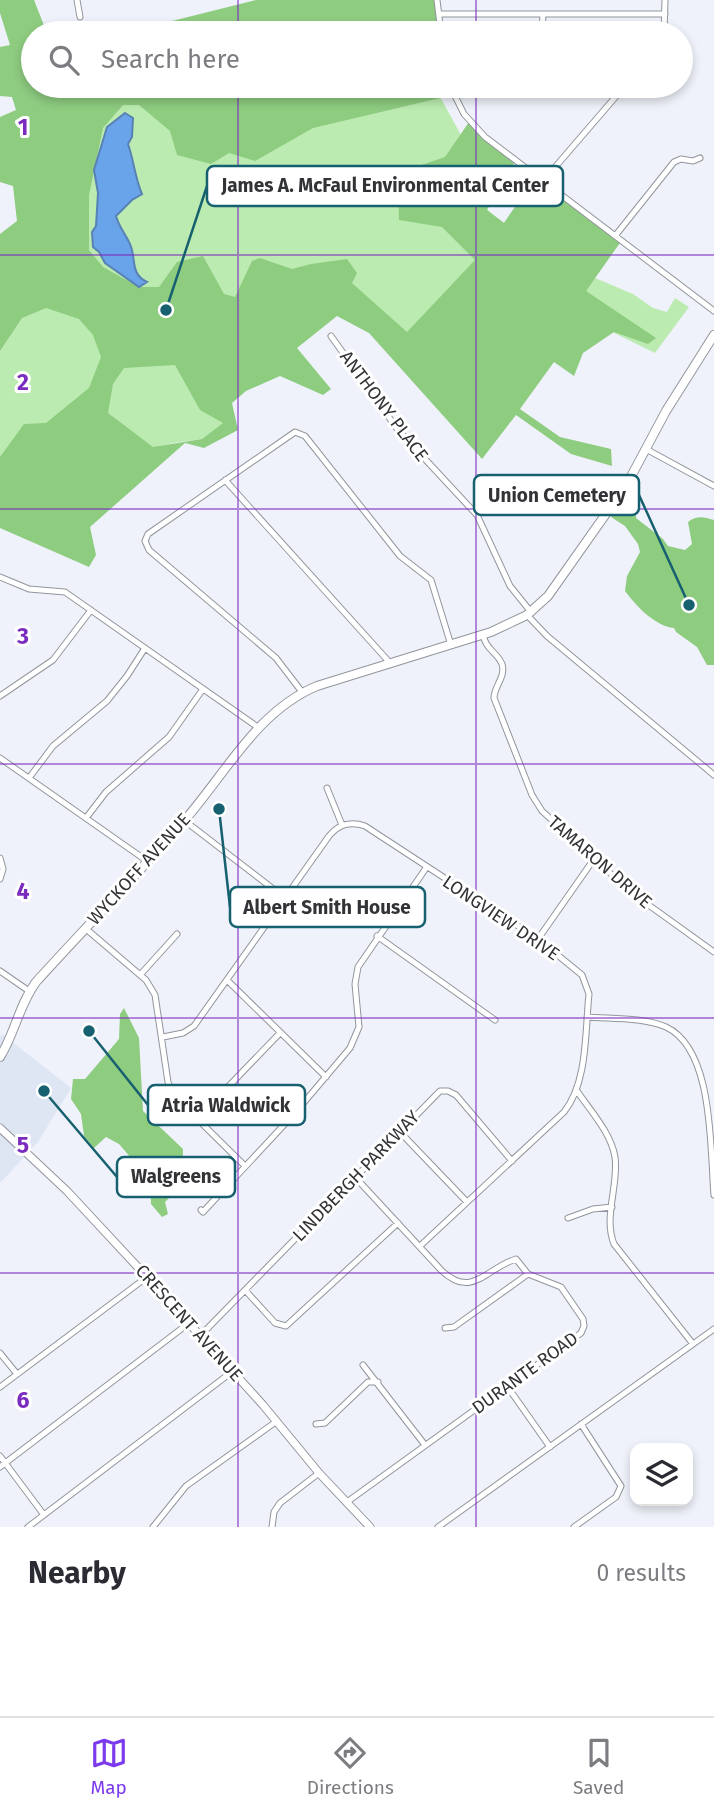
<!DOCTYPE html>
<html lang="en">
<head>
<meta charset="utf-8">
<style>
  body { margin:0; font-family:"Fira Sans",sans-serif; background:#f7f7f7; color:#2b2b33 }
  .controls { position:absolute; right:21px; bottom:21px; display:grid; overflow:hidden; border-radius:14px; box-shadow:0 4px 10px #0003 }
  .controls button { width:63px; height:63px; display:grid; place-items:center; padding:0; border:0; border-bottom:2px solid #e1e1e2; background:#fff; color:#2b2b33; font:35px sans-serif }
  .list { margin:0; padding:0; list-style:none }
  h2 { display:flex; justify-content:space-between; align-items:center; height:91px; margin:0; padding:0 28px; font-size:30px }
  h2 small { font-size:23px; font-weight:400; color:#7c7c81 }
  .icon { flex:none; width:38px; height:38px; fill:none; stroke:currentColor; stroke-width:2; stroke-linecap:round; stroke-linejoin:round }
  .map { position:relative; flex:none; width:714px; height:1527px; overflow:hidden }
  .search { position:absolute; background:#fff; box-shadow:0 4px 10px #0003; left:21px; right:21px; top:21px; height:77px; display:flex; align-items:center; gap:18px; box-sizing:border-box; padding:0 24px; border-radius:38px; color:#7c7c81; font-size:26px }
  .sheet { height:189px; background:#fff }
  nav { display:flex; justify-content:space-around; align-items:center; box-sizing:border-box; height:98px; border-top:2px solid #e1e1e2; background:#fff; font-size:19px; color:#7c7c81 }
  nav a { display:grid; justify-items:center; gap:4px }
  nav .on { color:#7c3aed }
  .map>svg:first-child { display:block }
</style>
</head>
<body>
<div class="map">
<svg width="714" height="1527" viewBox="0 0 714 1527">
  <rect width="100%" height="100%" fill="#eff2fa"/>
  <!-- built -->
  <path fill="#dee5f3" d="M2 1034 71 1088 38 1142 0 1183V1037Z"/>
  <!-- green -->
  <path fill="#bbebb0" d="M434 86 466 144 487 210 504 223 532 182 588 275 633 294 653 308 667 312 675 298 689 307 655 353 602 327 573 361 383 330 339 305 209 415 224 423 202 439 173 443 0 485V266L102 99Z"/>
  <!-- forest -->
  <path fill="#8ecc80" fill-rule="evenodd" d="M0 0H34L47 33H33V86H451L453 95 313 128 255 161 229 153 211 164 177 155 170 131 139 105H123L103 128 89 195V250L103 267 139 287H159L177 262 203 256 224 294 235 297 252 261 260 258 292 269 311 264 347 259 357 273 352 283 407 332 475 260 442 227 399 220 398 173 445 157 469 122 516 160 487 210 504 223 538 173 622 240 586 291 656 338 648 344 614 332 583 353 574 376 554 362 520 409 560 437 611 449 612 466 571 454 516 415 482 459 369 333 337 316 297 348 331 389 323 395 280 376 246 391 232 403 238 430 204 448 185 443 90 527 96 555 89 567 0 528V457L24 424 46 423 89 388 101 357 93 335 79 319 46 308 22 318 0 351V234L17 221 13 186 0 182V117L16 110 12 97 0 96V47L10 45 0 13ZM175 365 200 410 223 423 202 439 153 447 108 413 113 384 124 368Z
    M256 0H437L440 31 375 33 374 27 344 25 337 33H124Z
    M629 503 636 510V518L663 539 668 546 685 550 692 544 688 522C697 515 704 517 714 520V665H707L697 647 676 632 674 628C655 626 636 606 625 591L627 576 640 552 638 544 625 526 611 517 623 504Z
    M124 1008 139 1038 143 1111 183 1149 182 1185 165 1202 168 1214 162 1217 151 1204 150 1180 119 1144 106 1137 94 1148 84 1136 81 1114 71 1099 73 1079H85L119 1039 120 1014Z"/>
  <!-- water -->
  <path fill="#69a3ea" stroke="#5881b4" stroke-width="2" d="M125 113 133 118 132 137 128 144C134 161 135 178 142 194L132 200 116 216C119 227 125 233 129 242 137 256 129 274 147 282L139 287 105 263 99 252 93 247 92 232 96 226 98 193 94 170 107 127Z"/>
  <g fill="none" stroke-linecap="round" stroke-linejoin="round">
    <!-- street casing -->
    <g stroke="#92959c" stroke-width="7">
      <path id="street" d="M77 0 80 17
        M437 0 441 33
        M439 14H665
        M542 33 543 14
        M664 33 665 0
        M450 86 464 114 485 137 714 311
        M544 180 618 94 628 86
        M615 236 674 162 681 159 693 161 700 158
        M331 336 398 430 477 515 510 586 531 612
        M646 449 714 486
        M225 480 391 664
        M0 577 29 589 65 592 259 728
        M527 615 547 636 714 775
        M483 634C485 649 497 652 502 664 506 677 494 686 494 698L532 795 542 811 632 893 714 952
        M302 692 276 658 149 550 145 541 148 534 295 432 305 436 400 556 431 580 451 645
        M0 696 53 660 91 610
        M0 758 147 861
        M29 778 53 746 107 701 127 676 145 648
        M327 788 342 825
        M86 818 106 792 169 737 203 689
        M185 821 285 898
        M0 858 3 869 0 879
        M85 928 146 980 155 995 168 1082 173 1095 245 1166
        M377 936 495 1020
        M538 939 594 859
        M0 971 29 991
        M140 975 177 934
        M227 980 326 1077
        M587 1017C611 1019 643 1017 666 1027 714 1049 710 1149 714 1195
        M163 1037 183 1033 194 1026 329 836C339 824 350 821 365 826L538 939 582 975 589 994C585 1031 588 1082 564 1112L420 1246
        M577 1091C590 1110 611 1133 615 1157 619 1185 603 1217 614 1244L693 1344
        M196 1120 280 1033
        M399 1131 467 1202
        M201 1210 203 1212 295 1113 350 1048 359 1027 355 984 358 967 426 868
        M568 1218 593 1209 612 1207
        M245 1290 275 1323 286 1326 398 1223
        M445 1328 454 1327 528 1274
        M201 1335 440 1091H448L456 1095 512 1161
        M0 1353 17 1374
        M363 1365 425 1445
        M507 1386 550 1447
        M0 1387 147 1277
        M316 1424 325 1423 368 1382H378
        M0 1456 44 1515
        M0 1467 189 1323
        M347 1502 581 1333 584 1326 583 1319 561 1287 528 1274 516 1259C486 1268 472 1300 441 1270L355 1177
        M28 1527 233 1371
        M153 1527 186 1486 277 1421
        M272 1527 274 1512 280 1503 319 1473
        M438 1527 714 1329
        M574 1527 616 1497 621 1486 581 1424"/>
    </g>
    <!-- secondary casing -->
    <g stroke="#92959c" stroke-width="9">
      <path id="secondary" d="M0 1128 67 1191 147 1277 263 1405 319 1473 370 1527"/>
    </g>
    <!-- primary casing -->
    <g stroke="#92959c" stroke-width="10">
      <path id="primary" d="M0 1057C15 1033 19 1005 36 982 85 928 136 876 184 821 226 773 257 711 317 686L491 632 527 615 548 596 627 484 666 411 714 335"/>
    </g>
    <!-- street -->
    <use href="#street" stroke="#fff" stroke-width="5"/>
    <!-- secondary -->
    <use href="#secondary" stroke="#fff" stroke-width="7"/>
    <!-- primary -->
    <use href="#primary" stroke="#fff" stroke-width="8"/>
  </g>
  <!-- grid -->
  <path fill="none" stroke="#7b2cbf" stroke-width="2" stroke-opacity="0.55" d="M238 0V33M476 0V33M238 86V1527M476 86V1527M0 255H714M0 509H714M0 764H714M0 1018H714M0 1273H714"/>
  <g text-anchor="middle" stroke-width="6" stroke-linejoin="round" paint-order="stroke">
    <!-- street labels -->
    <g font-size="18" fill="#323336" stroke="#fff">
      <text transform="translate(384 406) rotate(53)" y="6">ANTHONY PLACE</text>
      <text transform="translate(600 862) rotate(41)" y="6">TAMARON DRIVE</text>
      <text transform="translate(139 869) rotate(-48)" y="6">WYCKOFF AVENUE</text>
      <text transform="translate(501 918) rotate(34)" y="6">LONGVIEW DRIVE</text>
      <text transform="translate(356 1176) rotate(-46)" y="6">LINDBERGH PARKWAY</text>
      <text transform="translate(189 1323) rotate(48)" y="6">CRESCENT AVENUE</text>
      <text transform="translate(525 1373) rotate(-36)" y="6">DURANTE ROAD</text>
    </g>
  </g>
  <g font-size="23" text-anchor="middle" font-weight="bold" fill="#7b2cbf" stroke="#fff" stroke-width="6" stroke-linejoin="round" paint-order="stroke">
    <text x="23" y="135">1</text>
    <text x="23" y="390">2</text>
    <text x="23" y="644">3</text>
    <text x="23" y="899">4</text>
    <text x="23" y="1153">5</text>
    <text x="23" y="1408">6</text>
  </g>
  <!-- callouts -->
  <path fill="none" stroke="#17606f" stroke-width="2.5" d="M166 310L207 186M689 605L639 495M219 809L230 907M89 1031L148 1105M44 1091L117 1177"/>
  <g fill="#17606f" stroke="#fff" stroke-width="2.5">
    <circle cx="166" cy="310" r="7"/>
    <circle cx="689" cy="605" r="7"/>
    <circle cx="219" cy="809" r="7"/>
    <circle cx="89" cy="1031" r="7"/>
    <circle cx="44" cy="1091" r="7"/>
  </g>
  <g fill="#fff" stroke="#17606f" stroke-width="2.5">
    <rect x="207" y="166" width="356" height="40" rx="7"/>
    <rect x="474" y="475" width="165" height="40" rx="7"/>
    <rect x="230" y="887" width="195" height="40" rx="7"/>
    <rect x="148" y="1085" width="157" height="40" rx="7"/>
    <rect x="117" y="1157" width="118" height="40" rx="7"/>
  </g>
  <g font-size="19" text-anchor="middle" font-weight="bold" fill="#323336">
    <text x="385" y="192">James A. McFaul Environmental Center</text>
    <text x="557" y="502">Union Cemetery</text>
    <text x="327" y="914">Albert Smith House</text>
    <text x="226" y="1112">Atria Waldwick</text>
    <text x="176" y="1183">Walgreens</text>
  </g>
</svg>
<div class="controls">
<button><svg class="icon" aria-label="layers" viewBox="0 0 24 24"><path d="M12 4l9 5-9 5-9-5zM3 14l9 5 9-5"/></svg></button>
</div>
<div class="search"><svg class="icon" aria-label="search" viewBox="0 0 24 24"><circle cx="10" cy="10" r="6"/><path d="M15 15l6 6"/></svg>Search here</div>
</div>
<section class="sheet">
<h2>Nearby<small>0 results</small></h2>
<ul class="list">
</ul>
</section>
<nav>
<a class="on"><svg class="icon" aria-label="map" viewBox="0 0 24 24"><path d="M3 6l6-2 6 2 6-2v14l-6 2-6-2-6 2zM9 4v14M15 6v14"/></svg>Map</a>
<a><svg class="icon" aria-label="directions" viewBox="0 0 24 24"><path d="M12 3l9 9-9 9-9-9zM9 14v-3h6M13 9l2 2-2 2"/></svg>Directions</a>
<a><svg class="icon" aria-label="saved" viewBox="0 0 24 24"><path d="M7 4h10v16l-5-4-5 4z"/></svg>Saved</a>
</nav>
</body>
</html>
